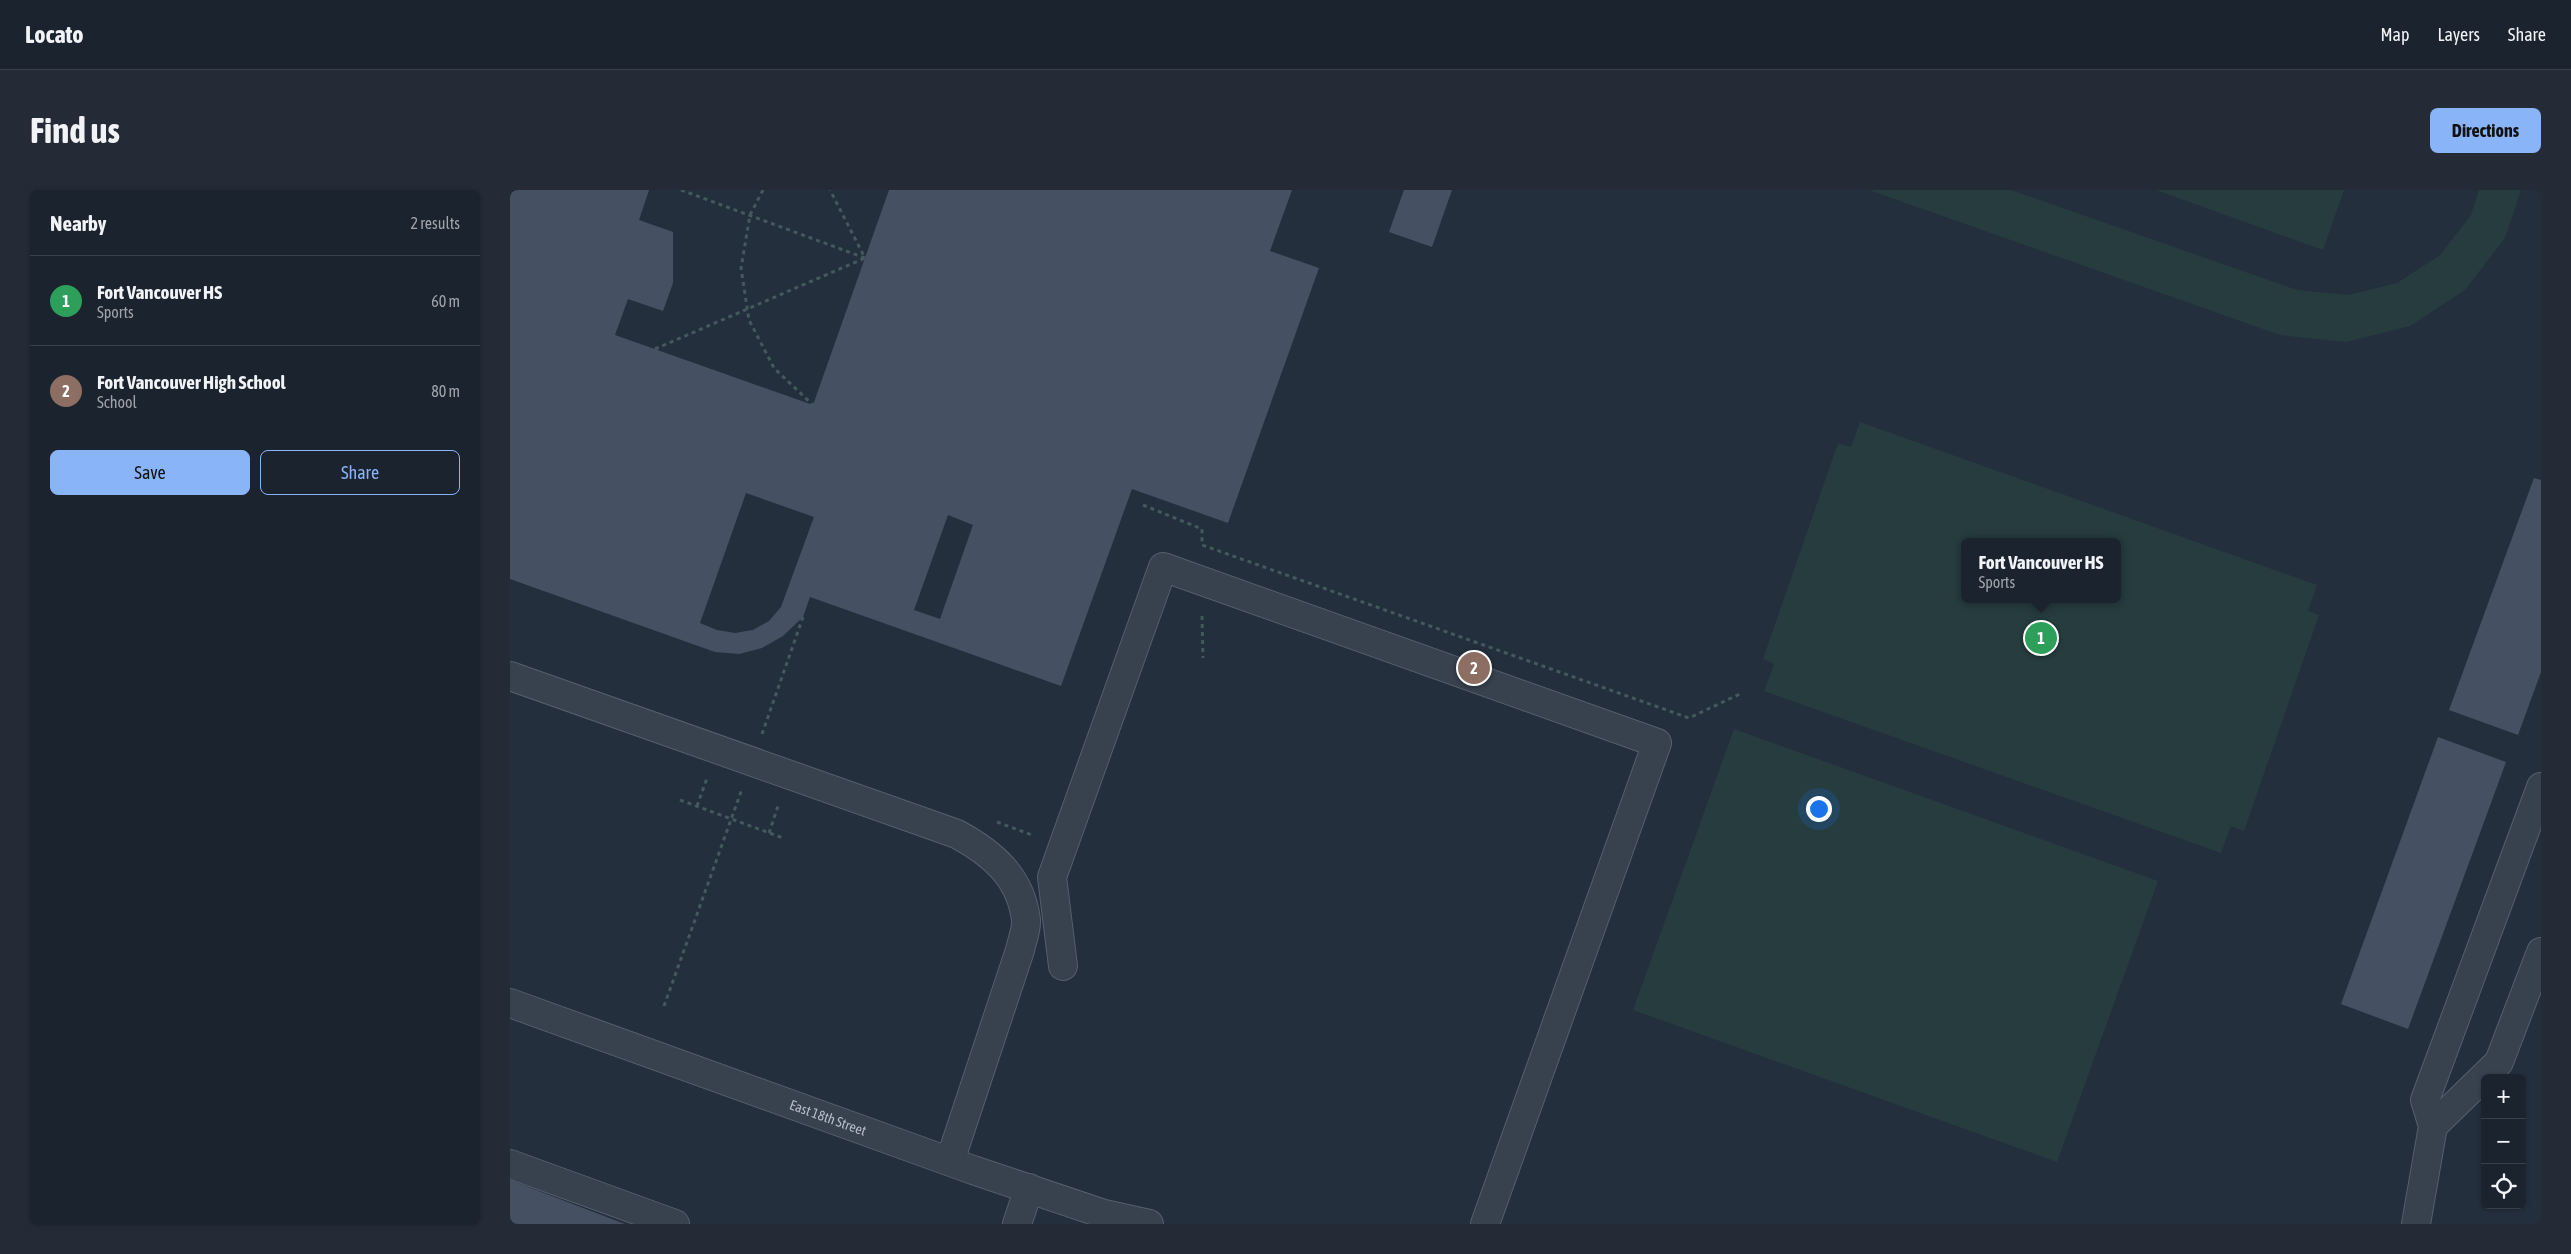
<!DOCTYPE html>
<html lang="en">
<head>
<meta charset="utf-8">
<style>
  body { margin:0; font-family:"Asap Condensed",sans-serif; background:#242b36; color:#f1f3f6 }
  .controls { position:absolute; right:15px; bottom:15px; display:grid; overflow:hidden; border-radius:8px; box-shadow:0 1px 4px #0004 }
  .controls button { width:45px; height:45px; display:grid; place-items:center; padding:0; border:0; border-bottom:1px solid #39404a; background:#1b232e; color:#f1f3f6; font:25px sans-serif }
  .you { position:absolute; left:1308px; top:618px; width:18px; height:18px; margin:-12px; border:4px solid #fff; border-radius:50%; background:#1a73e8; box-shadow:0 0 0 8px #1a73e833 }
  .badge { display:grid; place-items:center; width:32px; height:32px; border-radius:50%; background:#8ab4f8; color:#fff; font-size:16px; font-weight:700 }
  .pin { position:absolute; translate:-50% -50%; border:2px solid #fff; box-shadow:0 1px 5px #0006 }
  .popup { position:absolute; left:1451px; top:348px; width:160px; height:65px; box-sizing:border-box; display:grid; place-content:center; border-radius:8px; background:#1b232e; filter:drop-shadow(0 1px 4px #0005); font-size:16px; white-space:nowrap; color:#a0a4aa }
  .popup b { font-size:19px; color:#f1f3f6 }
  .popup::after { content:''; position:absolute; left:50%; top:100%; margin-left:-10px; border:10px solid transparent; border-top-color:#1b232e }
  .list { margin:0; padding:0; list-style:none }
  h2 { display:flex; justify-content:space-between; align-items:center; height:65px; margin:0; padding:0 20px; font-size:21px }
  h2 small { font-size:16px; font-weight:400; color:#a0a4aa }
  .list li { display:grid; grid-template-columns:32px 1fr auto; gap:15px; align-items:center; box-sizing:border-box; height:90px; padding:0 20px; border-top:1px solid #39404a }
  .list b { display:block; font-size:19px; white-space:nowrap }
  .list p { margin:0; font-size:16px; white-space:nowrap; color:#a0a4aa }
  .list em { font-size:16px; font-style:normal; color:#a0a4aa }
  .actions { display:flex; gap:10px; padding:15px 20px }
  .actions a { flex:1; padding:11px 0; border:1px solid #8ab4f8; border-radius:8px; text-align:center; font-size:18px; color:#8ab4f8 }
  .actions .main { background:#8ab4f8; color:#111 }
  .icon { flex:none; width:28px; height:28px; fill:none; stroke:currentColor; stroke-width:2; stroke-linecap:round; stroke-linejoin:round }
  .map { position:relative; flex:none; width:2031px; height:1034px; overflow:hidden; border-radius:8px }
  header { display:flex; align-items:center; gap:30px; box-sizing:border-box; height:70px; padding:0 25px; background:#1b232e; border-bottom:1px solid #39404a }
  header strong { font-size:24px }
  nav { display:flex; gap:28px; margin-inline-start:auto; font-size:18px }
  .intro { display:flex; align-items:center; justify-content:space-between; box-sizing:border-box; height:120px; padding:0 30px }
  h1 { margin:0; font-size:35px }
  .button { padding:12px 22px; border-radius:8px; background:#8ab4f8; color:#111; font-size:18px; font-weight:700 }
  main { display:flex; gap:30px; padding:0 30px }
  aside { flex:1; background:#1b232e; border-radius:8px; box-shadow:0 1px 4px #0004 }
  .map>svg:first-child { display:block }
</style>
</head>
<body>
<header>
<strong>Locato</strong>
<nav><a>Map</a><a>Layers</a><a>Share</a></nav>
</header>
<div class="intro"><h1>Find us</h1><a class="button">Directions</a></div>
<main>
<aside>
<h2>Nearby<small>2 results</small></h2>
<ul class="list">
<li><span class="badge" style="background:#2e9e5b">1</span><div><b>Fort Vancouver HS</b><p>Sports</p></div><em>60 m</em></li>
<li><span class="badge" style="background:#8d6e63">2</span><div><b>Fort Vancouver High School</b><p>School</p></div><em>80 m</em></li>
</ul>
<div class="actions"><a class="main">Save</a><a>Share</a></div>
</aside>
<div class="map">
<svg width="2031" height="1034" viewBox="0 0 2031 1034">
  <rect width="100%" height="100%" fill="#242f3e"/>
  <!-- green -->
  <path fill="#263c3f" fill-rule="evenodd" d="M1359 0H1501L1787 100 1838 105 1887 93 1930 65 1961 25 1969 0H2011L1995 48 1955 100 1900 136 1836 152 1770 145Z
    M1646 0H1834L1813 60Z
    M1350 232 1807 395 1798 421 1809 425 1734 641 1721 636 1711 663 1254 501 1264 474 1253 469 1328 253 1341 257ZM1455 352H1607V409H1455Z
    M1224 539 1648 691 1547 972 1123 820Z"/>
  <!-- building -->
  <path fill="#455162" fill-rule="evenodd" d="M0 0H139L129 30 163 42V93L153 121 118 109 105 145 303 215 379 0H782L760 61 809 78 718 333 622 299 551 496 300 407 293 427 273 446 252 458 229 464 205 462 0 389ZM236 303 304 327 271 417 259 431 243 440 225 443 207 440 190 433ZM438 325 463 335 430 429 404 420Z
    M894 0H942L922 57 879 42Z
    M2024 288 2031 290V482L2008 545 1939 520Z
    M1928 547 1996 572 1898 839 1831 814Z
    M0 990 115 1034H0Z"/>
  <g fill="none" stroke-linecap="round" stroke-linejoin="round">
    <!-- minor casing -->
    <g stroke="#565f6c" stroke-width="30">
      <g id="minor">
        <path d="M0 486 447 644C482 663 511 687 516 730 517 738 512 751 510 760L440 971"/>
        <path d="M553 776 542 687 653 377 1147 553 975 1034"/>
        <path id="s1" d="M0 813 463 980 594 1024 639 1034"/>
        <path d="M1923 936 1989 872 2031 762"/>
        <path d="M0 974 165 1034"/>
        <path d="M507 1034 519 998"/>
        <path d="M1906 1034 1923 936 1915 910 2031 597"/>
      </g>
    </g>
    <!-- path -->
    <path stroke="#44595c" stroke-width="3" stroke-dasharray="4 4" stroke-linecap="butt" d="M171 0 355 68 320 0
      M253 0 240 25 231 78 239 130 264 178 303 215
      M145 159 355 68
      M633 315 692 339V355L1179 528 1232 503
      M692 426 693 468
      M252 544 293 427
      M170 610 273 648
      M187 616 197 588
      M487 632 522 645
      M259 643 269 613
      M154 816 232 599"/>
    <!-- minor -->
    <use href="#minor" stroke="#38414e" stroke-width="28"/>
  </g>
  <g text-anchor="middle" stroke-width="5" stroke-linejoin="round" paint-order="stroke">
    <!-- street labels -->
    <g font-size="14" fill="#b4bcc9" stroke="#1d2633">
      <text dy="5" stroke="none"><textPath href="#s1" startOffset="338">East 18th Street</textPath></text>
    </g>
  </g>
</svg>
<div class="controls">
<button>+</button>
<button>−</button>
<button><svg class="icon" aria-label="locate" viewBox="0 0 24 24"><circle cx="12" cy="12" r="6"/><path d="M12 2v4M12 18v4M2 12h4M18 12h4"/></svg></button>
</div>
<div class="you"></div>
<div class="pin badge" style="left:1531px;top:448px;background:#2e9e5b">1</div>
<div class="popup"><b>Fort Vancouver HS</b>Sports</div>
<div class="pin badge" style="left:964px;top:478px;background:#8d6e63">2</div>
</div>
</main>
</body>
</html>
